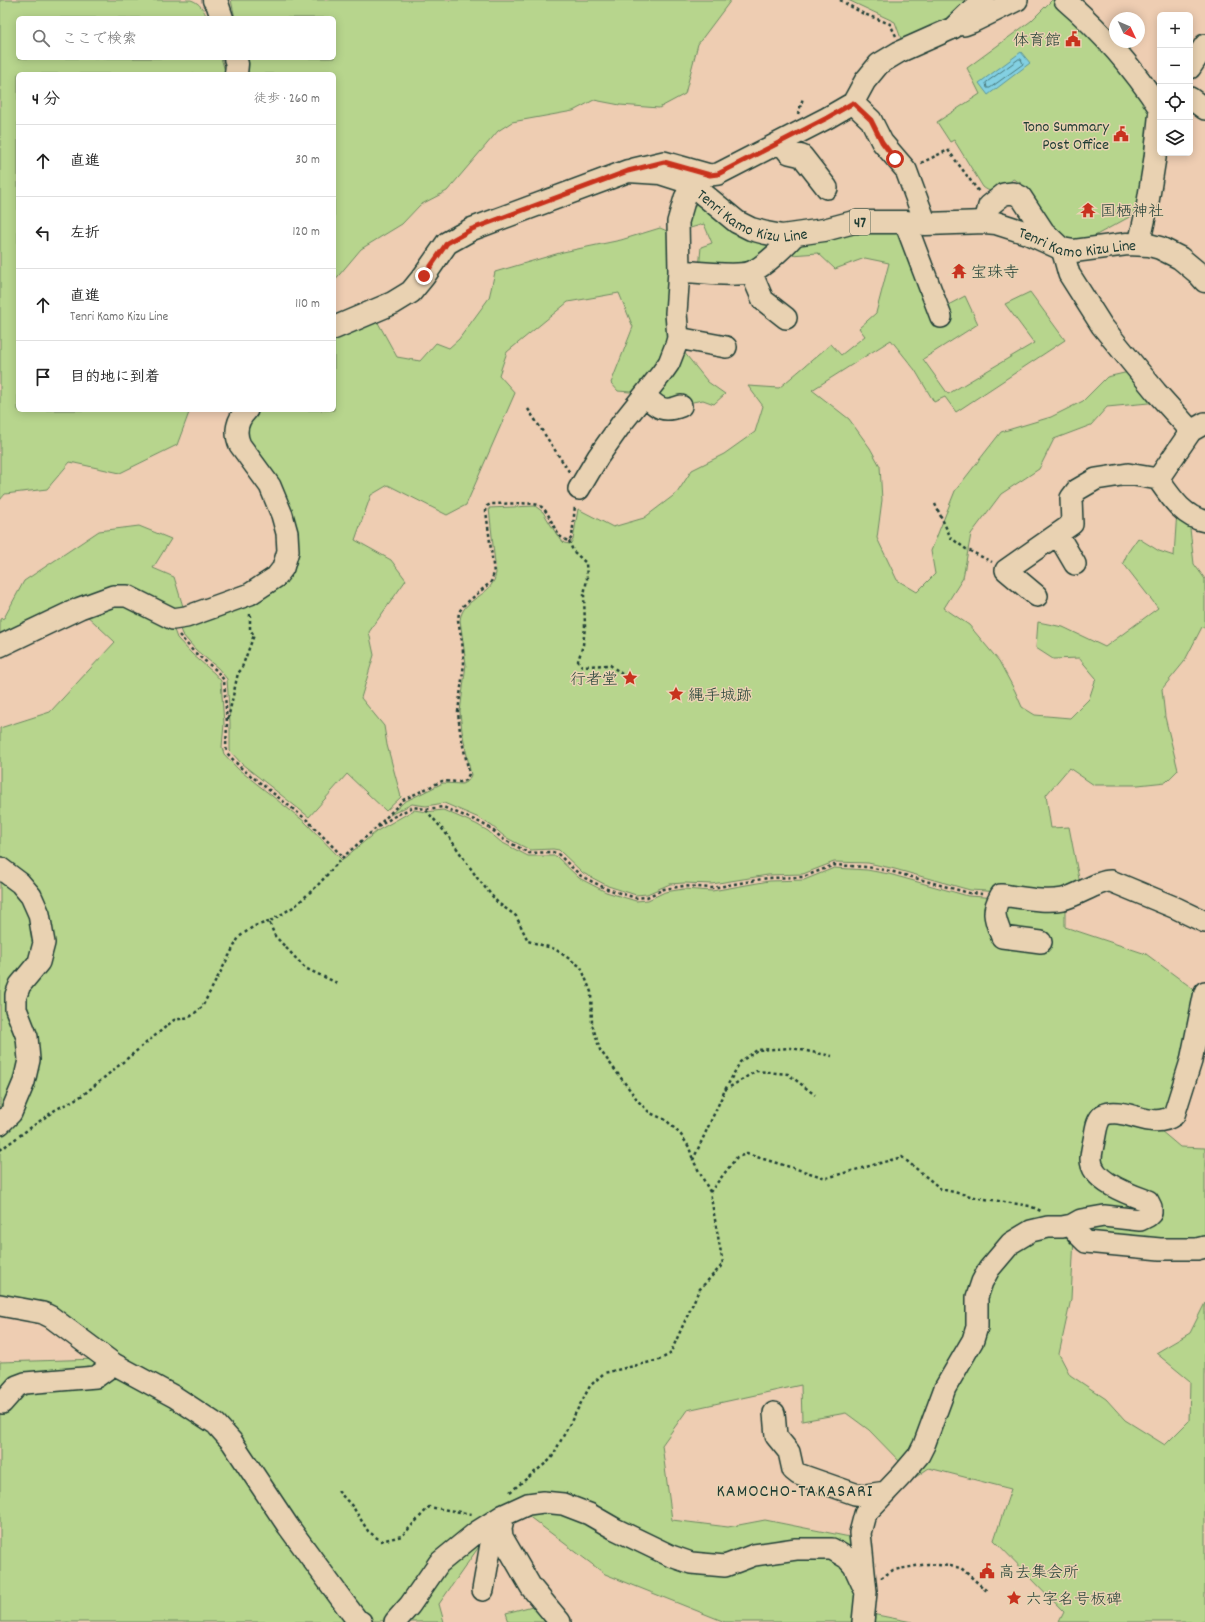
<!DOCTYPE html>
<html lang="ja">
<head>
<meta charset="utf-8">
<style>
  body { margin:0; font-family:Dekko,"Klee One",sans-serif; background:#f2f2f2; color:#222 }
  .controls { position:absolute; right:12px; top:12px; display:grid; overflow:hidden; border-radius:6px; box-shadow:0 2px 10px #0003 }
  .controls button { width:36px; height:36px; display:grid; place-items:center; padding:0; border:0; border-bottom:1px solid #e0e0e0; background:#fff; color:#222; font:20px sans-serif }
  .compass { position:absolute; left:1109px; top:12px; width:36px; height:36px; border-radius:50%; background:#fff; box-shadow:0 2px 10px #0003; rotate:134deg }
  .stop { position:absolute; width:12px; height:12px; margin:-9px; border:3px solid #c8321e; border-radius:50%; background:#fff }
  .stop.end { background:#c8321e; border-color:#fff; box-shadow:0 1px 4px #0008 }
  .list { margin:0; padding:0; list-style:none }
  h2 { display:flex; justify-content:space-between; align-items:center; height:52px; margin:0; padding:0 16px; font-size:17px }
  h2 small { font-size:13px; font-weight:400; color:#767676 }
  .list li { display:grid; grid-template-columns:26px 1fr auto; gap:12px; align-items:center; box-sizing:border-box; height:72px; padding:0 16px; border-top:1px solid #e0e0e0 }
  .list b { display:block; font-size:15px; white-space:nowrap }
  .list p { margin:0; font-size:13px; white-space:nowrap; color:#767676 }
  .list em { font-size:13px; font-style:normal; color:#767676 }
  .icon { flex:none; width:22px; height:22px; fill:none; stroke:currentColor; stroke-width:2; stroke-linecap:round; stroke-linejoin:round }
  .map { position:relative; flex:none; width:1205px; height:1622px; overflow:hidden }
  .search { position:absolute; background:#fff; box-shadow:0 2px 10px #0003; left:16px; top:16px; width:320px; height:44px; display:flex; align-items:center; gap:10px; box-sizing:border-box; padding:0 14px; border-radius:6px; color:#767676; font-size:15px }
  .panel { position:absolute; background:#fff; box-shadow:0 2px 10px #0003; left:16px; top:72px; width:320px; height:340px; border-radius:6px }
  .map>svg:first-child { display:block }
</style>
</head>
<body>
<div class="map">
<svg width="1205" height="1622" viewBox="0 0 1205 1622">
  <rect width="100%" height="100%" fill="#eecdb2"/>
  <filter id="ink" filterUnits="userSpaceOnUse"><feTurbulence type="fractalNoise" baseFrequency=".025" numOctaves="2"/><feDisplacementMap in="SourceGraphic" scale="8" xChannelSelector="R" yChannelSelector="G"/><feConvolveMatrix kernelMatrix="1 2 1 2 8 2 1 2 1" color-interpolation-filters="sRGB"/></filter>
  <g filter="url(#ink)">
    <!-- green -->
    <path fill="#b7d58d" stroke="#6b8960" d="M0 0H191C200 3 204 10 207 18H18V58H221L226 74H18V410H190L177 445 120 473 70 462 47 489 5 494 0 500Z
      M231 0H731L698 44 685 94 659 108 620 105 594 100 573 111 512 122 498 131 447 191 420 205 402 224 361 249 334 281V74H245L244 58H334V18H235Z
      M848 0H975L950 24 903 44 895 22Z
      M1052 0H1060L1151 103 1139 203 1133 215 1089 239 1073 241 1064 240 1050 228 1021 183 1013 179C1004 187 995 197 983 187L954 140 950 142 937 122 980 94 967 68 1031 21Z
      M696 199 778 242 757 264 699 269 701 247 712 243 704 224 680 231Z
      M899 227 935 312 965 296 978 324 923 359 948 394 1034 343 1005 304 1030 292 1065 340 956 412 945 397 934 402 915 370 891 340 812 390 849 419 870 448 880 466 882 500 877 538 897 580 917 592 935 574 931 551 955 491 1001 432 1051 417 1083 401 1107 377 1133 371 1159 402 1107 407 1091 425 1054 439 1039 469 1001 494 971 534 963 578 944 608 969 625 999 661 1015 691 1022 707 1035 715 1070 718 1089 699 1096 678 1079 658 1053 659 1036 648 1038 622 1063 627 1105 647 1158 608 1123 563 1128 552 1138 538 1159 551 1174 556 1177 510 1189 520 1194 564 1205 579V627H1202L1184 662 1162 689 1165 717 1178 770 1166 782 1138 785H1094L1069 768 1046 795 1051 828 1069 827 1081 889 1001 892 970 890 891 868 868 863 834 862 803 874 768 875 712 884 684 883 670 884 647 894 636 895 608 886 583 873 559 850 553 849 530 850 505 837 492 826 479 818 444 803 426 806 412 804 390 815 404 802 443 783 462 784 468 781 471 775 462 731 460 712 466 664 460 620C463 599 485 598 493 582 495 580 495 576 496 573L489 508 535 506 543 512 557 535 564 543 570 544 573 540 578 509 613 527 644 518 677 493 692 470 724 454 755 432 763 406 748 386 779 388 831 344 841 355 865 336 859 328 876 313 889 263 865 258 835 269 818 253 777 256 793 242 855 229Z
      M660 228 674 234V338L642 393 618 391 611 383 633 327 619 293 568 302 507 352 499 375 515 393 466 505 447 515 388 485 371 495 355 540 391 560 406 580 369 632 374 655 361 698 384 726 387 745 401 797 386 811 347 774 309 817 242 764 230 751V723L227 679 218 668 196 650 182 634 177 622 251 597 292 551 243 443 253 410H334V337L376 319 397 357 420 361 436 343 449 348 459 339 489 298 495 272 563 252 621 240Z
      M679 346 708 382 725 394 714 404 703 400 677 405 650 394Z
      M139 526 171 539 153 568 174 577 185 613 140 596 0 642V619L4 618 24 581 99 531Z
      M114 600 171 622 177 638 192 654 214 673 221 681 224 724 222 747 224 754 238 769 305 822 342 860 377 831 414 810 426 812 443 810 476 824 488 831 501 842 528 856H556L579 878 606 892 636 901 648 900 665 892 671 891 684 889 712 891 769 881 804 880 834 868 867 870 889 874 968 896 1065 902V927L1146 954 1200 994 1170 1112 1113 1108 1086 1159 1147 1208 1014 1235 973 1326 904 1466 869 1430 846 1413 802 1421 801 1385 687 1410 662 1445 672 1520 728 1527 765 1520 855 1538 851 1554 725 1561 692 1557 527 1498 391 1618C382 1622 376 1622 368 1619L220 1420 0 1299V1130L28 1084 20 1008 48 943 0 864V728L50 712 115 642 82 611Z
      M0 873 17 886 39 943 16 983 25 1050 0 1118Z
      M1103 1123 1154 1125 1180 1147 1205 1148V1241L1089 1236 1083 1225 1152 1220 1099 1167Z
      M1032 1235 1074 1236 1071 1299 1059 1354 1070 1375 1106 1399 1125 1420 1165 1445 1189 1421 1190 1381 1156 1353 1190 1333 1205 1303V1622H1059L1064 1612 994 1540 1011 1489 929 1468 889 1495 905 1478 983 1291Z
      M99 1359 212 1428 352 1622H0V1362Z
      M562 1509 669 1561 838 1558 858 1593 856 1622H725L605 1574 523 1512Z
      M492 1528 439 1604 444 1622H402L443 1567Z
      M536 1605 551 1622H509L506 1613Z
      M872 1614 912 1622H870Z"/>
    <!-- water -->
    <path fill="#83d0e2" stroke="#5b959c" d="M1021 52 1030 63 988 95 979 83Z"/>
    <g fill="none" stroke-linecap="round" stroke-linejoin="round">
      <!-- shore -->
      <path stroke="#47787a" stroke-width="1" d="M1019 59H1021L1023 64 990 88H987L986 83Z"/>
      <!-- minor casing -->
      <g stroke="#1f3d34" stroke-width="24">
        <path id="minor" d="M1065 0C1102 32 1134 69 1160 109
          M964 25 972 22 1017 0
          M1190 68 1205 45
          M1190 98 1205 109
          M781 143 789 153 802 156 827 188
          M634 169 664 162 710 175 718 174 827 118 853 103
          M905 222 941 317
          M985 222 989 206 1004 194 1013 193 1021 197 1044 232 1062 249 1069 274 1102 326 1156 392 1191 431
          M926 224 906 170 882 142 871 120 853 103 865 81 879 64 899 52 953 28 982 0
          M1139 244 1147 208 1155 158 1160 109
          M679 271C694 272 738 277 751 272 764 267 786 245 796 234
          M751 272 763 300 786 318
          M678 338 726 347
          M645 396C658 408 663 413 681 406
          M1205 423 1191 431 1158 479C1170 496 1183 517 1205 521
          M579 489 598 457 622 423 662 373 669 363 676 345 678 338 676 313 679 271 678 222 685 198 692 185
          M1058 535 1075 564
          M1037 596 1006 570 1072 524 1071 498 1077 490 1096 479 1128 474 1158 479
          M0 646 80 608 113 596H127L173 619 186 617 250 594 276 577 283 568 288 551 287 533 282 515 270 486 240 445C234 432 237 420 247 410
          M0 868 20 883 31 896 39 914 44 943 39 962 20 985 16 995V1009L27 1037 29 1060 24 1082 11 1113 0 1124
          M1041 942 1002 937C995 919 991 912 1001 895 1020 897 1043 903 1063 899 1077 896 1100 880 1111 881L1176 908 1205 922
          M1072 1225 1077 1233 1086 1242 1160 1249H1197L1205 1247
          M0 1305 43 1313 51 1317 114 1364 175 1397 216 1424 232 1442 288 1526 345 1604 357 1620 361 1622
          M2 1403 17 1386 25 1383 96 1377 114 1364
          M774 1413 776 1436 789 1452 793 1470 798 1474 855 1494 866 1495 886 1492
          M504 1515 501 1528 502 1537 531 1587 560 1622
          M483 1590 491 1544 501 1528
          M866 1592 860 1533 865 1514 902 1475 919 1455 924 1445 945 1388 973 1340 977 1327V1297L982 1282 989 1269 1011 1243 1031 1231 1048 1227H1062L1072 1225 1081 1220 1104 1216 1140 1220 1148 1216 1151 1213V1207L1148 1201C1131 1195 1091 1182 1091 1159 1091 1153 1093 1146 1094 1140 1096 1132 1096 1121 1103 1115 1125 1105 1151 1132 1174 1115L1191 1061 1205 992
          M395 1622 410 1605 439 1563 477 1532 504 1515 528 1504 543 1502 563 1504 589 1514 615 1529 671 1556 691 1563 725 1566 754 1555 796 1549H832L847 1558 854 1566 866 1592 863 1622"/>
      </g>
      <!-- major casing -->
      <g stroke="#1f3d34" stroke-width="25">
        <g id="major">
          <path d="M214 0 217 3 222 18"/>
          <path d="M235 58 237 64 236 74"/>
          <path id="s1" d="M334 328 393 303 411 292 424 276 447 243 472 229 628 171 660 173 682 180 692 185 737 222 751 229 766 233 782 236 824 230 854 222H905L926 224 985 222 996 223 1027 233 1062 249 1074 251 1127 244 1149 245 1160 248 1180 258 1198 273 1205 281"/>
        </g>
      </g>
      <!-- path -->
      <path stroke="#1f3d34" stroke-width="2.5" stroke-dasharray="3 3" stroke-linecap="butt" d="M840 0 862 13 890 24 896 36
        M798 114 803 98
        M921 163 948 150 979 192
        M528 409 570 473
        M935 504 951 538 966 549 992 562
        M569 541 573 551 586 563 587 579 584 595 585 627 583 645 578 661 582 666 610 665 626 677
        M179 635 194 652 216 670 224 680 227 723 226 747 227 753 240 767 307 820 343 857
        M228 719 238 673 241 670 254 635 250 630V611
        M426 810 449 837 478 879 498 903 516 916 528 941 555 949 581 967 591 992 592 1024 600 1050 639 1102 650 1113 666 1120 681 1135 689 1147 693 1160
        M378 827 393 817 413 807 426 809 443 807 477 821 490 828 503 839 529 853 552 852 557 853 581 876 607 889 636 898 647 897 664 889 671 888 684 886 712 888 768 878 803 877 834 865 867 867 890 871 969 893 982 894
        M337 983 305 968 275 936 269 922 295 906 317 886 343 857 375 829 403 800 442 781 461 782 466 780 469 774 468 768 460 732 458 712 464 663 462 641 458 620 459 612 463 606 491 582 494 573 486 511 487 506 491 504C502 504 529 502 538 505 553 511 552 538 569 541L572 537 575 505
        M725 1090 756 1071 788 1074 815 1095
        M0 1150 55 1110 83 1095 174 1020 190 1017 202 1007 239 937 254 926 269 922
        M710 1192 693 1160 725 1090 740 1062 757 1050 791 1048 832 1056
        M338 1491 353 1507 368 1531 381 1541 402 1536 429 1507 472 1514
        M510 1492 551 1459 590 1386 604 1373 659 1360 670 1354 699 1290 723 1264 710 1192 737 1157 747 1154 826 1178 902 1157 941 1189 979 1198 1030 1206 1041 1211
        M881 1578 893 1570 928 1564 950 1566 961 1568 988 1592"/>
      <!-- minor -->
      <use href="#minor" stroke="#e9d2b2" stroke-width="21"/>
      <!-- major -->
      <use href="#major" stroke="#e9d2b2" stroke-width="22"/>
    </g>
  </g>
  <g fill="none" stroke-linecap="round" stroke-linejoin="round" filter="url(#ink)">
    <!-- route -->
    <path stroke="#c8321e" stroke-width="5" d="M424 276 447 243 472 229 628 171 664 162 710 175 718 174 827 118 853 103 871 120 882 142 895 159"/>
  </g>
  <!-- icons -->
  <defs>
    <g id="civic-bare" transform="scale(1.2)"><path d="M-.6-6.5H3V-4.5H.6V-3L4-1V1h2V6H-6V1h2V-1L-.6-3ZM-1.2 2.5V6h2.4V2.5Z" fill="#c8321e" stroke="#e9d2b2" stroke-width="2.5" paint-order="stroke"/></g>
    <g id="temple-bare" transform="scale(1.2)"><path d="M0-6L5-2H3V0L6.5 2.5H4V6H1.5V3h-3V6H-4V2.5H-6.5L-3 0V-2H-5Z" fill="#c8321e" stroke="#e9d2b2" stroke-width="2.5" paint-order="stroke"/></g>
    <g id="sight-bare" transform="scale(1.2)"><path d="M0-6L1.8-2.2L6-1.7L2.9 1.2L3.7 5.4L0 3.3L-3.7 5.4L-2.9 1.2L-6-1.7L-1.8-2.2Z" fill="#c8321e" stroke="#e9d2b2" stroke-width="2.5" paint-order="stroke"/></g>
  </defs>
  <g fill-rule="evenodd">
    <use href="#civic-bare" x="1073" y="39"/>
    <use href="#civic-bare" x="1121" y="134"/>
    <use href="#temple-bare" x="1088" y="210"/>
    <use href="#temple-bare" x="959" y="271"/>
    <use href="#sight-bare" x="630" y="678"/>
    <use href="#sight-bare" x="676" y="694"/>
    <use href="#civic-bare" x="987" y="1571"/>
    <use href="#sight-bare" x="1014" y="1598"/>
  </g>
  <g text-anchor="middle" stroke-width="3" stroke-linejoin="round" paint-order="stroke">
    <!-- shield labels -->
    <rect fill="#e9d2b2" stroke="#5c6a5a" stroke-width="1" x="850" y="209" width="20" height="26" rx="3"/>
    <g font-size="15" font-weight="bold" fill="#1f3d34">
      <text x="860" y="227">47</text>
    </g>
    <!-- poi labels -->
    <g font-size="16" fill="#1f3d34" stroke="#e9d2b2" text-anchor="start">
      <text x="1061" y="45" text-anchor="end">体育館</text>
      <text x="1109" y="131" text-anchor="end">Tono Summary<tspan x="1109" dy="18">Post Office</tspan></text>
      <text x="1100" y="216">国栖神社</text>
      <text x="971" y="277">宝珠寺</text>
      <text x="618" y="684" text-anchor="end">行者堂</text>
      <text x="688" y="700">縄手城跡</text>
      <text x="999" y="1577">高去集会所</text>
      <text x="1026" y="1604">六字名号板碑</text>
    </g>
    <!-- street labels -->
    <g font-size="16" fill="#1f3d34" stroke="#e9d2b2">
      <text dy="6" stroke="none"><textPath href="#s1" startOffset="478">Tenri Kamo Kizu Line</textPath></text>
      <text dy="6" stroke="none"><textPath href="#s1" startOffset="814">Tenri Kamo Kizu Line</textPath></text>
    </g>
    <!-- quarter labels -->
    <g font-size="18" letter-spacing="1" fill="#1f3d34" stroke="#e9d2b2">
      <text x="795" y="1496">KAMOCHO-TAKASARI</text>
    </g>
  </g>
</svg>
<div class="controls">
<button>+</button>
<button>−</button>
<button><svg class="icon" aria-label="locate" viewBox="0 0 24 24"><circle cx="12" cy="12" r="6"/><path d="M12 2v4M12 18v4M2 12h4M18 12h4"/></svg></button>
<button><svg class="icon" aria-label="layers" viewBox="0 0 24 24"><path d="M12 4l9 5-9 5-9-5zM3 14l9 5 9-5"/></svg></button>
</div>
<svg class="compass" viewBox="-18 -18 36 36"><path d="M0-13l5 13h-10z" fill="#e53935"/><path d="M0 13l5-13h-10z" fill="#767676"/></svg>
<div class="stop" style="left:895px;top:159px"></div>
<div class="stop end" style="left:424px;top:276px"></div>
<div class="search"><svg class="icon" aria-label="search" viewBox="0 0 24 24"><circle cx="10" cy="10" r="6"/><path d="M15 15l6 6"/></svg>ここで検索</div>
<section class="panel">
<h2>4 分<small>徒歩 · 260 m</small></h2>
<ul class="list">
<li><svg class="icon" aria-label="ahead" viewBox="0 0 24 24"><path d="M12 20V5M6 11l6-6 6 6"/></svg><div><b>直進</b></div><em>30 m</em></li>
<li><svg class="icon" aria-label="left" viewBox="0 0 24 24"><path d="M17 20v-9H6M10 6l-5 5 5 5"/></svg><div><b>左折</b></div><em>120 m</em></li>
<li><svg class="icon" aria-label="ahead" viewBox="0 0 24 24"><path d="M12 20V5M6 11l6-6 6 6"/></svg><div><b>直進</b><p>Tenri Kamo Kizu Line</p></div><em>110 m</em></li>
<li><svg class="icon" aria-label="arrive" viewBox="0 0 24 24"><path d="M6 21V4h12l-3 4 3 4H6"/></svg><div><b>目的地に到着</b></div></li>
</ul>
</section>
</div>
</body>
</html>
